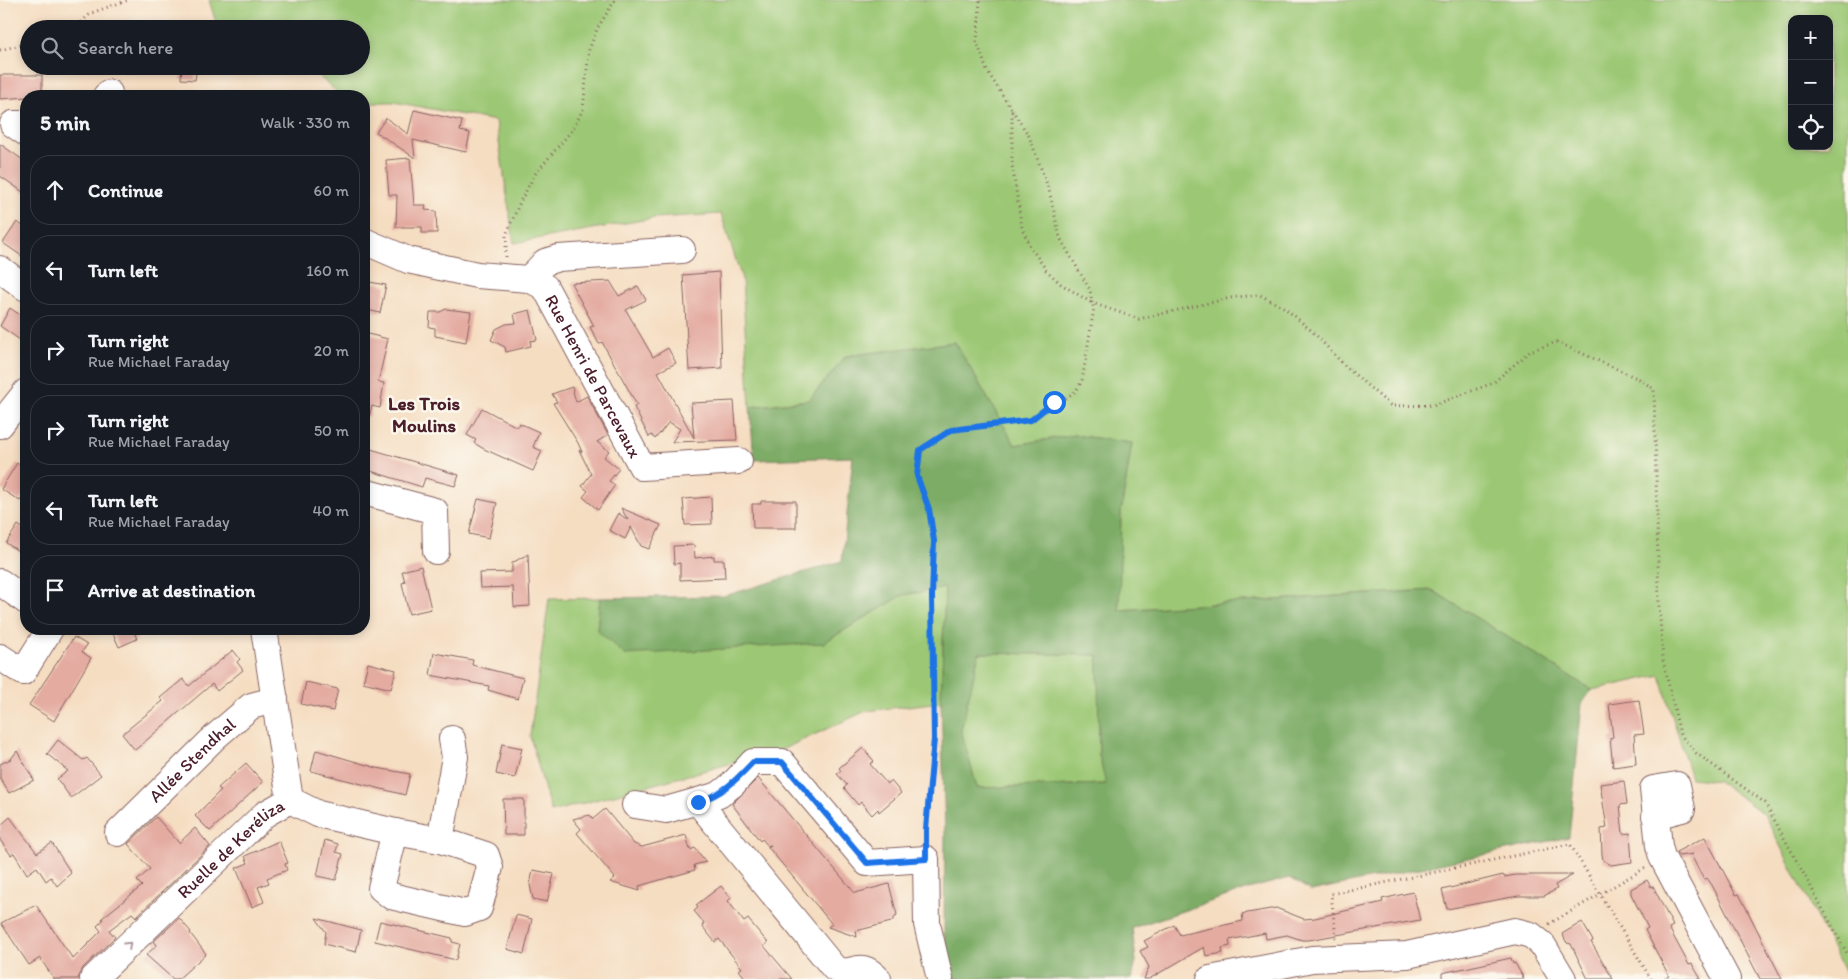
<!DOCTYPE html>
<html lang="en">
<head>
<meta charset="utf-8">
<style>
  body { margin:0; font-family:Itim,sans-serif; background:#20242c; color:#f1f3f6 }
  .controls { position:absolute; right:15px; top:15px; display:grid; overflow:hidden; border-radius:10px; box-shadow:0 2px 8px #0003 }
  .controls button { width:45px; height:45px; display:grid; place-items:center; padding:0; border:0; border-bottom:1px solid #363941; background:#171b24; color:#f1f3f6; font:25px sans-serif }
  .stop { position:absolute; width:15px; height:15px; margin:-11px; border:4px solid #1a73e8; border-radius:50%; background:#fff }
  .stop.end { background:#1a73e8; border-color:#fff; box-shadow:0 1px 5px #0008 }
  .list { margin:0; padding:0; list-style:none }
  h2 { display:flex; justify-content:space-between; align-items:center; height:65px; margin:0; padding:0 20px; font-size:21px }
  h2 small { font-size:16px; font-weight:400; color:#9ea1a6 }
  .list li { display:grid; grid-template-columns:32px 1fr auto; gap:15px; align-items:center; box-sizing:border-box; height:70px; margin:0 10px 10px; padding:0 10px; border:1px solid #363941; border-radius:20px }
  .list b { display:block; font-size:19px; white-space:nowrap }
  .list p { margin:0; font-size:16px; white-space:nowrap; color:#9ea1a6 }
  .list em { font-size:16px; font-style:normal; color:#9ea1a6 }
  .icon { flex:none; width:28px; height:28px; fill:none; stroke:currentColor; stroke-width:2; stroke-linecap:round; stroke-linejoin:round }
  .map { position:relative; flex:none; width:1848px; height:979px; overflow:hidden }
  .search { position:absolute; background:#171b24; box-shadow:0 2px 8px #0003; left:20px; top:20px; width:350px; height:55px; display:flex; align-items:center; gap:12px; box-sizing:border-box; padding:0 18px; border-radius:28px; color:#9ea1a6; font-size:19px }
  .panel { position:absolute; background:#171b24; box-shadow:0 2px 8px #0003; left:20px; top:90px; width:350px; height:545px; border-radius:20px }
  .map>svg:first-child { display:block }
</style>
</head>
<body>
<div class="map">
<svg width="1848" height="979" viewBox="0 0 1848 979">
  <rect width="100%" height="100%" fill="#fbf7ec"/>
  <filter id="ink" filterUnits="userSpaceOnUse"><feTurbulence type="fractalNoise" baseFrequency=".02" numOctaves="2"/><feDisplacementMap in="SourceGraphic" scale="10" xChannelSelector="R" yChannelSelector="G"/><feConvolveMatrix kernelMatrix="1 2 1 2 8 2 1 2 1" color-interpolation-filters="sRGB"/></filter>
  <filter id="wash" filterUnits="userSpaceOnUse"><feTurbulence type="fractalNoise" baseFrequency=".0096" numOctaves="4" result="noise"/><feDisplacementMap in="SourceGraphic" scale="20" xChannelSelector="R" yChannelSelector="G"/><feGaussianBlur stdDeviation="1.12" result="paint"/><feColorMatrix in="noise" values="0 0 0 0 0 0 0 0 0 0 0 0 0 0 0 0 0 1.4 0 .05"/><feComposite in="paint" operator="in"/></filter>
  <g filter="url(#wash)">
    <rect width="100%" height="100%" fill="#f5ddc1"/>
    <!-- green -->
    <path fill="#9cc874" stroke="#737450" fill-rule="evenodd" d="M209 0H1848V979L1764 814 1718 781 1691 778 1660 675 1592 690 1432 590 1118 610 1121 512 1132 443 1074 435 1015 445 955 342 846 356 809 400 750 407 742 279 721 214 654 218 514 243 496 121 394 102H364V96H342L307 66H361V29H218ZM1792 19H1829V146H1792Z
      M945 588 941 702 866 711 781 750 551 812 530 736 549 599 600 598 597 630 823 643 903 595Z
      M979 653 1098 655 1099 755 1106 784 977 788 961 730Z"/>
    <!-- forest -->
    <path fill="#7dac66" stroke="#646648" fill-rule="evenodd" d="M955 342 1015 445 1074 435 1132 443 1121 512 1119 610 1432 590 1592 690 1582 703 1569 837 1311 891 1290 878 1248 889 1132 928 1136 961 1132 979H954L944 934 945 833 941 702 945 588 903 595 823 643 625 655 597 630 600 598 724 596 842 561 853 457 754 460 750 407 809 400 846 356ZM979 653 1098 655 1099 755 1106 784 977 788 961 730Z"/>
    <g id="blocks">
      <!-- building -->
      <path fill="#e4aba1" d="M182 66H197L195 80 181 79Z
        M0 75H42V96L0 99Z
        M414 110 462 121 460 131 470 133 466 152 413 140 415 158 376 132 386 118 408 134Z
        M0 144 26 162V194L0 176Z
        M410 158 414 205H426L425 210 436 211 437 233H422V227H396L397 195H389L386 160Z
        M17 222 26 228V259L3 243Z
        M719 272 722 368 689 370 683 275Z
        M364 281 386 285 380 313 367 310 369 302 364 301Z
        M610 281 619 296 638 286 646 300 626 310 653 357 668 348 676 363 658 372 694 438 691 403 734 401 737 440 672 442 680 429 669 422 655 439 652 435 649 437 634 407 637 405 602 342 599 344 590 327 594 326 571 283Z
        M10 308 26 319V330L20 340 0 326Z
        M446 309 471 312 466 342 435 336V328L429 327 430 312H440Z
        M530 310 537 340 530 341 531 346 506 352 505 347 491 340 496 329 506 324 516 323 514 314Z
        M364 333 388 339 378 382 384 383 380 408 372 406 369 417 364 416Z
        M572 387 576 402 587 396 608 435 597 442 609 451 604 457 619 469 609 481 615 485 598 510 583 497 588 491 582 486 591 474 579 450 582 452 578 443 553 403 557 402 552 394Z
        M482 408 517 427 519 423 539 432 533 447 542 451 533 471 484 449 474 443 476 440 467 435Z
        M364 447 459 475 455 486 425 478 422 487 364 469Z
        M17 463 26 470V492L20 501 1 489Z
        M711 497 712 524 685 525 683 499Z
        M478 499 497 503 489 538 469 534Z
        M761 501H796V528H753L752 504H761Z
        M621 508 661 525 649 549 641 546 631 527 625 539 609 530 618 513 628 520Z
        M18 525 26 530V556L6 543Z
        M694 545 695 558 714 556V560H724L725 578 680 580V563L674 564 673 546Z
        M528 554 530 606 514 607 513 587 480 588 479 573 512 572V563Z
        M421 566 431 609 409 614 402 583 405 582 402 571Z
        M111 629H133L137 639 119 647Z
        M74 637 87 645 82 652 91 658 54 721 29 705Z
        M233 650 240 659 237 662 243 670 217 691 212 684 135 750 122 734 163 701 160 698 183 679 189 686Z
        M434 653 473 660 472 665 523 678 518 699 488 690 489 686 430 675Z
        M368 663 396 670 391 689 363 682Z
        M306 682 338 689 333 711 301 704Z
        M1639 700 1644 734 1634 735 1636 764 1613 767 1610 738 1613 737 1609 704Z
        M58 740 83 760 87 758 101 775 71 798 57 779 68 771 47 754Z
        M502 744 522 748 515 778 496 774Z
        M863 748 874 761 870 764 887 784 891 781 901 793 879 812 878 809 872 815 861 802 858 805 844 788 847 785 837 774 841 771 839 768Z
        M316 750 377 768 410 774 405 795 311 771Z
        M17 751 34 780 9 793 0 778V764L11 759Z
        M246 763 263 782 210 831 195 816 221 790 218 788Z
        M758 778 855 893 889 884 897 915 891 922 856 931 857 937 828 927 832 924 768 847 771 845 768 846 762 839 760 841 732 804Z
        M1624 781 1627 804 1620 805 1623 834 1630 833 1632 862 1611 865 1603 860 1602 854 1601 829 1607 828 1600 784Z
        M503 799H524V835H504Z
        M605 809 634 844 642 847 686 835 690 850 695 848 706 862 694 865 695 870 639 886 640 891 610 882 615 878 577 833 581 829 573 819 590 815 593 819Z
        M10 817 37 853 52 843 71 873 57 886 51 877 46 881 37 867 27 874 14 853 11 855 0 840V826Z
        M156 817 179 843 195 828 210 846 136 917 132 913 109 930 115 937 83 968 78 979H54L40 958 29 965 1 923 36 905 73 959 101 931 97 926 103 920 102 918 142 886 137 881 150 869 128 844Z
        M1705 837 1736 895 1739 894 1782 979H1760L1712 885 1707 878 1704 880 1691 855 1693 854 1679 856 1676 852Z
        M325 840 338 844 336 852 343 854 336 880 317 876Z
        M279 841 288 863 285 864 287 870 267 878 269 883 258 887 264 902 252 907 236 868 248 863 245 856Z
        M533 870 554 874 547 902 533 899 530 885Z
        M1503 875 1504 877 1516 875H1573L1555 885 1557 889 1544 896H1518L1447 909 1442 890Z
        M1647 880 1651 887 1653 886 1673 926 1669 928 1689 965 1692 964 1701 979H1663L1669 976 1645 930 1648 928 1631 894V889Z
        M721 886 731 898 728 901 744 922 748 919 768 943 764 946 792 979H746L739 970 742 968 719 939 715 942 702 926 704 923 694 911 698 908 696 905Z
        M1413 892 1420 920 1309 940H1302L1287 935 1266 939 1265 933 1229 940 1230 946 1222 948 1223 953 1206 956 1204 947 1149 979H1144L1149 967 1140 951 1148 947 1144 941 1174 925 1180 935 1243 921 1242 914 1276 908 1304 919 1315 918 1383 902 1382 899Z
        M516 915 532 919 524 954 507 949Z
        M179 918 191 932 190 933 206 954 178 979H173L146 955 157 945 154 941Z
        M316 918 361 930 356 952 324 944 326 932Z
        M380 921 452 938V942L460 944 456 960 375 941Z
        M1582 922 1593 941 1591 942 1613 979H1588L1571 944 1567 943 1562 934Z
        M1511 958 1513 964 1515 963 1524 979H1442V973Z"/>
    </g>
  </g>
  <g filter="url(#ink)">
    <use href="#blocks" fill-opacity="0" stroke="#866260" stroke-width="1"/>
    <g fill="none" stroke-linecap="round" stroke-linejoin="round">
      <!-- minor casing -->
      <g stroke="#866260" stroke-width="28">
        <g id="minor">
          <path d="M106 96 109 93"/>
          <path d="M26 124H13L26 133"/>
          <path id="s1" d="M364 241 408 260 477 275 529 279 545 287 642 467 739 461"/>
          <path d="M0 269 26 288"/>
          <path d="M529 279 545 262 558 258 682 250"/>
          <path d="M0 425 26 392"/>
          <path d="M364 492 435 511 436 551"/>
          <path d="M0 582 26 601"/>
          <path d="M264 629 290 800"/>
          <path d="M0 657 23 672 50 629"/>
          <path d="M290 800 318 814 395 832"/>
          <path d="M698 802 834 968C853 979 858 957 878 979"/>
          <path d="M635 805 666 810 719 795 733 784 753 762H782L867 863 926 859 927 924 940 979"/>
          <path d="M1655 816 1682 809 1677 785 1653 789 1659 846 1662 857 1727 979"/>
          <path d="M395 832 440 840 486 855 490 867 479 908 465 913 391 896 381 888Z"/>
          <path id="s2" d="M118 833 215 737 251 706 275 700"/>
          <path d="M440 840 455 757 452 739"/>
          <path id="s3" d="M93 979 265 814 290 800"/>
          <path d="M1210 979 1312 959 1407 955 1515 931 1531 935 1542 944 1563 979"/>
        </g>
      </g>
      <!-- path -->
      <path stroke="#866260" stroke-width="3" stroke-dasharray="1 4" stroke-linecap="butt" d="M74 29 91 13 128 0
        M0 50 29 43
        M1012 110 1029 136 1049 190 1060 238 1090 290 1092 303 1139 319 1235 297 1260 295 1285 308 1313 332 1346 367 1391 406 1434 405 1493 383 1530 351 1557 342 1639 379 1654 389 1659 604 1663 660 1680 734 1696 753 1765 803 1848 955
        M506 257V235L520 202 535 174 573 129 583 109 589 50 597 29 615 0
        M926 838 934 739 932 596 934 541 929 509 917 476 920 450 951 430 1031 420 1054 402 1066 398 1076 391 1082 381 1094 308 1092 303 1061 284 1046 270 1030 246 1022 228 1012 165V110L987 71 977 42 980 0
        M1549 924 1645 868
        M1336 938 1331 894 1570 844 1651 979"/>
      <!-- minor -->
      <use href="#minor" stroke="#fff" stroke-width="26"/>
    </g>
    <!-- one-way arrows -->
    <defs><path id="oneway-chevron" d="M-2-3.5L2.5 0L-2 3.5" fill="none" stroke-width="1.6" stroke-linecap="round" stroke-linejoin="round" transform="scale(1.25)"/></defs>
    <use stroke="#ae9aa0" href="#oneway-chevron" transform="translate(128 945) rotate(-44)"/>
  </g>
  <g fill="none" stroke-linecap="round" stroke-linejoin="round" filter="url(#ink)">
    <!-- route -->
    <path stroke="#1a73e8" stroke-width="6" d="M698 802C724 793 734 782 753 762H782L867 863 926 859V829L934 739 932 596 934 541 929 509 917 476 920 450 951 430 1031 420 1054 402"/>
  </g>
  <g text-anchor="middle" stroke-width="5" stroke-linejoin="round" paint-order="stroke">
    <!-- street labels -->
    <g font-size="18" fill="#4a1f2b" stroke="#fbf7ec">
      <text dy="6" stroke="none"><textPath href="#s1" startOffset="290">Rue Henri de Parcevaux</textPath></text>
      <text dy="6" stroke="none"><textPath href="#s2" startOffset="104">Allée Stendhal</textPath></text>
      <text dy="6" stroke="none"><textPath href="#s3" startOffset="190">Ruelle de Keréliza</textPath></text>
    </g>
    <!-- neighbourhood labels -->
    <g font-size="19" font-weight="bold" fill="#4a1f2b" stroke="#fbf7ec">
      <text x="424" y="410">Les Trois<tspan x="424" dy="22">Moulins</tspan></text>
    </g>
  </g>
</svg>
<div class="controls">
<button>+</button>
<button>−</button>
<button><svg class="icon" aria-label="locate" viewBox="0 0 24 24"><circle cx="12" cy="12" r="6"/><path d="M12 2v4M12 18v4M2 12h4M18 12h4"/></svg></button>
</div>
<div class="stop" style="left:1054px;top:402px"></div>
<div class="stop end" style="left:698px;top:802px"></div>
<div class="search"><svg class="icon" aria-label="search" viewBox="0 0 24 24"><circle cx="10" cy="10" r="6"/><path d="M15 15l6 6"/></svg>Search here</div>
<section class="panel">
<h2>5 min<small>Walk · 330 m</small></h2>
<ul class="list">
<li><svg class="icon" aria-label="ahead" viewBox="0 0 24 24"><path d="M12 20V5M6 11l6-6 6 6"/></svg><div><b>Continue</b></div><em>60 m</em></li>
<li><svg class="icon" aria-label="left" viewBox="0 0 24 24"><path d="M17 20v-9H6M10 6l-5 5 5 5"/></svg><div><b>Turn left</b></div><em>160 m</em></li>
<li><svg class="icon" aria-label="right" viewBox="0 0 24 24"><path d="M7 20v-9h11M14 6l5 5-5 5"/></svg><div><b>Turn right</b><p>Rue Michael Faraday</p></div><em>20 m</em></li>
<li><svg class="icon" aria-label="right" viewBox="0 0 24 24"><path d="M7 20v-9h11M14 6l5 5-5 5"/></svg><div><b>Turn right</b><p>Rue Michael Faraday</p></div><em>50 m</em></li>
<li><svg class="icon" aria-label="left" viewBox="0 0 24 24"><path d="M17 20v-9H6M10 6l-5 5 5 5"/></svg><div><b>Turn left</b><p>Rue Michael Faraday</p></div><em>40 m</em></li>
<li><svg class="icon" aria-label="arrive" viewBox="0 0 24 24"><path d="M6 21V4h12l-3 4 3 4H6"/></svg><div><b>Arrive at destination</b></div></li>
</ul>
</section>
</div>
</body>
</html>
